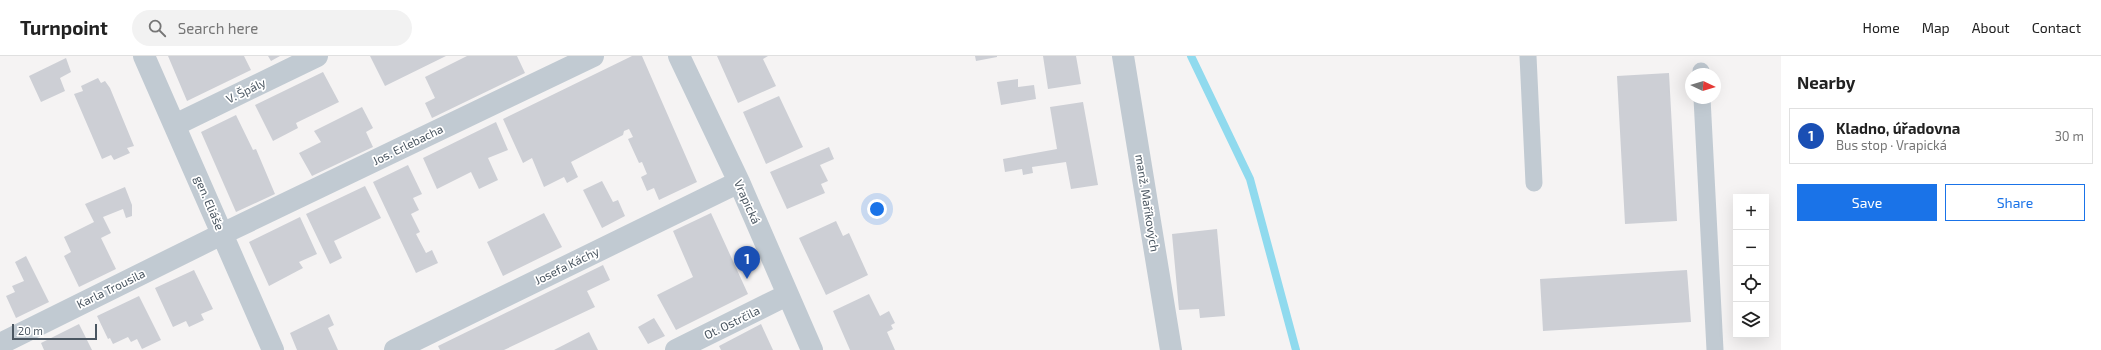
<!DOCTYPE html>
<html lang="en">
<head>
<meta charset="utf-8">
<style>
  body { margin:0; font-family:"Exo 2",sans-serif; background:#f2f2f2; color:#222 }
  .controls { position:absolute; right:12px; bottom:12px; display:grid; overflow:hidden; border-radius:0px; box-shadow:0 4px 16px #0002 }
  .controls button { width:36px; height:36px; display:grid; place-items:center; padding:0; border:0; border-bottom:1px solid #e0e0e0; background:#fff; color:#222; font:20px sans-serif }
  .compass { position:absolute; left:1685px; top:12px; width:36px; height:36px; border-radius:50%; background:#fff; box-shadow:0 4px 16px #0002; rotate:94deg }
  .scale { position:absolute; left:12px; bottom:10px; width:85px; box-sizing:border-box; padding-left:4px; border:2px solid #4a5661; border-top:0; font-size:11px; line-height:14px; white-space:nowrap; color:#4a5661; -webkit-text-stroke:3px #fff; paint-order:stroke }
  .you { position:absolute; left:877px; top:153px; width:14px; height:14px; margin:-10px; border:3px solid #fff; border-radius:50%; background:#1a73e8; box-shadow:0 0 0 6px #1a73e833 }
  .badge { display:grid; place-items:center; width:26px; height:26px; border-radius:50%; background:#1a73e8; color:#fff; font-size:13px; font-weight:700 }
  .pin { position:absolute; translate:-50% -33px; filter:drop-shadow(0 1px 2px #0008) }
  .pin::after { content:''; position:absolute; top:21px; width:14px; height:12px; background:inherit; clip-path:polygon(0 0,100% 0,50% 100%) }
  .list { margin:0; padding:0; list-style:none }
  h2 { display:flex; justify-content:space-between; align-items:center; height:52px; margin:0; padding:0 16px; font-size:17px }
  h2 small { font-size:13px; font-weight:400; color:#767676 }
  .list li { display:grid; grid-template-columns:26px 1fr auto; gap:12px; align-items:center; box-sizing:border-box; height:56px; margin:0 8px 8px; padding:0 8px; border:1px solid #e0e0e0; border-radius:0px }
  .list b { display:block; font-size:15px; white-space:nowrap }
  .list p { margin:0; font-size:13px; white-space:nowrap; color:#767676 }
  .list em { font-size:13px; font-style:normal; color:#767676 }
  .actions { display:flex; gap:8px; padding:12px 16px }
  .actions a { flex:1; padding:9px 0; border:1px solid #1a73e8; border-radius:0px; text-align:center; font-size:14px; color:#1a73e8 }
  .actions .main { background:#1a73e8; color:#fff }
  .icon { flex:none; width:22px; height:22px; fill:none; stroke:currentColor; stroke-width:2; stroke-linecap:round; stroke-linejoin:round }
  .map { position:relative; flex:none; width:1781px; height:294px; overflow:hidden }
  header { display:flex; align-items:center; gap:24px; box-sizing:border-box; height:56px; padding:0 20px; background:#fff; border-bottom:1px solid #e0e0e0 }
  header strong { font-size:19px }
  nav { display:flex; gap:22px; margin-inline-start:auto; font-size:14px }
  .search { width:280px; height:36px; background:#f2f2f2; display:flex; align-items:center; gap:10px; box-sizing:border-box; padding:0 14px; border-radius:22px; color:#767676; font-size:15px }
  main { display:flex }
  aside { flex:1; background:#fff }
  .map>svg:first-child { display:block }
</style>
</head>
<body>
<header>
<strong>Turnpoint</strong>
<div class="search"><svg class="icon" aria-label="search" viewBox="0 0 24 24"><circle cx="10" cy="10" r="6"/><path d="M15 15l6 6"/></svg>Search here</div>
<nav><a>Home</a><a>Map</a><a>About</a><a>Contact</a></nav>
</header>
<main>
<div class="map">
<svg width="1781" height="294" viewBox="0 0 1781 294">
  <rect width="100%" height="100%" fill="#f5f3f3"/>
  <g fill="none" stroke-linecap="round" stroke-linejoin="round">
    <!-- stream -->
    <path stroke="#90daee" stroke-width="8" d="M1191 0 1250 123 1296 294"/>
  </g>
  <!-- building -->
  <path fill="#cdcfd5" d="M168 0H244L251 14 187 45Z
    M268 0H280L271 5Z
    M370 0H446L385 30Z
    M467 0H517L525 17 432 62 425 47 435 42 425 21Z
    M632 0H642L697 126 659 144 654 132 647 135 641 121 647 118 642 106 639 107 628 83 633 81 629 73 624 75 623 79 571 106 578 121 567 127 564 121 544 131 532 102 523 107 503 63Z
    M717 0H768L763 3 776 30 738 47Z
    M975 0H997V1L976 5Z
    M1043 0H1076L1081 28 1048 33Z
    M66 2 71 16 60 22 65 35 41 46 29 20Z
    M323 16 339 46 296 67 298 72 273 85 255 49Z
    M1669 17 1677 165 1625 168 1617 20Z
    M98 22 101 27 105 25 110 32 134 90 127 92 130 97 114 104 111 99 102 103 74 38 83 35 81 30Z
    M1018 23V31L1034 29 1036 43 1001 49 997 26Z
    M779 40 803 91 766 108 743 56Z
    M1083 46 1098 129 1071 133 1066 106 1032 111 1033 117 1023 119 1022 113 1005 116 1003 103 1057 93 1050 51Z
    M362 51 373 72 366 76 373 91 312 120 299 97 321 86 314 75Z
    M236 59 253 94 256 93 275 138 236 156 201 76Z
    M496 66 508 94 488 102 498 124 479 133 471 116 437 133 423 102Z
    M829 91 834 103 820 109 828 125 821 128 825 137 787 153 770 116Z
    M408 109 422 138 413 142 419 154 411 158 420 176 416 178 426 197 432 194 438 207 416 217 373 126Z
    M602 125 613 146 618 144 625 160 602 172 583 134Z
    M365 130 381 162 334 185 342 202 330 208 306 158Z
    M125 131 132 149V160L126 162 123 153 103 161 111 177 101 182 116 213 79 231 64 200 71 196 64 181 94 166 85 148Z
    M544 157 562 191 503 220 487 186Z
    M711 157 748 238 676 274 657 239 693 221 673 175Z
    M300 161 317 198 299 206 303 212 269 230 249 186Z
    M836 165 843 180 849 177 868 219 826 239 799 182Z
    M1217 173 1225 260 1200 262 1199 253 1179 254 1172 178Z
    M26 200 49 246 16 262 6 240 15 236 12 230 24 225 15 206Z
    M603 209 610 224 587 235 595 251 504 294H440L438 290Z
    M194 214 213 253 201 258 204 264 189 271 186 265 173 271 155 232Z
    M1687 214 1691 266 1543 275 1540 223Z
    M869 238 880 260 889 255 895 267 891 269 893 273 887 276 895 294H850L833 255Z
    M139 240 161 284 142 293 137 283 131 286 128 281 113 288 110 282 108 283 97 260Z
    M329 258 334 269 328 272 338 294H297L290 277Z
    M654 262 665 280 648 288 638 271Z
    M79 268 92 294H44L41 287Z
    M761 268 773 294H721L719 290Z
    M589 276 598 294H554Z"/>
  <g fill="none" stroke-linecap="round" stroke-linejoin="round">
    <!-- service -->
    <path stroke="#c1cad2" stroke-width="17" d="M1528 0 1534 127
      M1701 15V18
      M1702 42 1715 294"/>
    <!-- minor -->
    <path stroke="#c1cad2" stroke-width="22" d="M144 0 273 294
      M679 0 739 126 812 294
      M1123 0 1171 294
      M175 69 317 0
      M0 288 222 178 593 0
      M395 294 739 126
      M676 294 787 239"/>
  </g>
  <g text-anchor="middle" stroke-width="3.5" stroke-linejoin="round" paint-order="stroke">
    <!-- street labels -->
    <g font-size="12" fill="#4a5661" stroke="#fff">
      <text transform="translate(246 35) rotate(-26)" y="4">V. Špály</text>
      <text transform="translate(408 89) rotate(-26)" y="4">Jos. Erlebacha</text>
      <text transform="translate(747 146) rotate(66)" y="4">Vrapická</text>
      <text transform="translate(209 147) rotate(67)" y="4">gen. Eliáše</text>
      <text transform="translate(1147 147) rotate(81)" y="4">manž. Maříkových</text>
      <text transform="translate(567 210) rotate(-26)" y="4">Josefa Káchy</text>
      <text transform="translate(111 233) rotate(-26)" y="4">Karla Trousila</text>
      <text transform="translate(732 267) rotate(-26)" y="4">Ot. Ostrčila</text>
    </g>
  </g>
</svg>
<div class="controls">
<button>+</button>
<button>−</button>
<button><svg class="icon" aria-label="locate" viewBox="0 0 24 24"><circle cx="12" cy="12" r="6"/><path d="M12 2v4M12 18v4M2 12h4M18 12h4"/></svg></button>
<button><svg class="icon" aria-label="layers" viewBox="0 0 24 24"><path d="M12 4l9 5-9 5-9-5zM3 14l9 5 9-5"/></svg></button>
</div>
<svg class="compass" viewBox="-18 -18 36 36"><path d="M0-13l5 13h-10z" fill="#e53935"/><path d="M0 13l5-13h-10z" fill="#767676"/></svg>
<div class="scale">20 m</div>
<div class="you"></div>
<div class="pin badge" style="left:747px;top:223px;background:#1a4fb4">1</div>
</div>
<aside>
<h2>Nearby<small></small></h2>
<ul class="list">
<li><span class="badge" style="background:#1a4fb4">1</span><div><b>Kladno, úřadovna</b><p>Bus stop · Vrapická</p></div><em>30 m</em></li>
</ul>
<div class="actions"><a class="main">Save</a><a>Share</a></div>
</aside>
</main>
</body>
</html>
